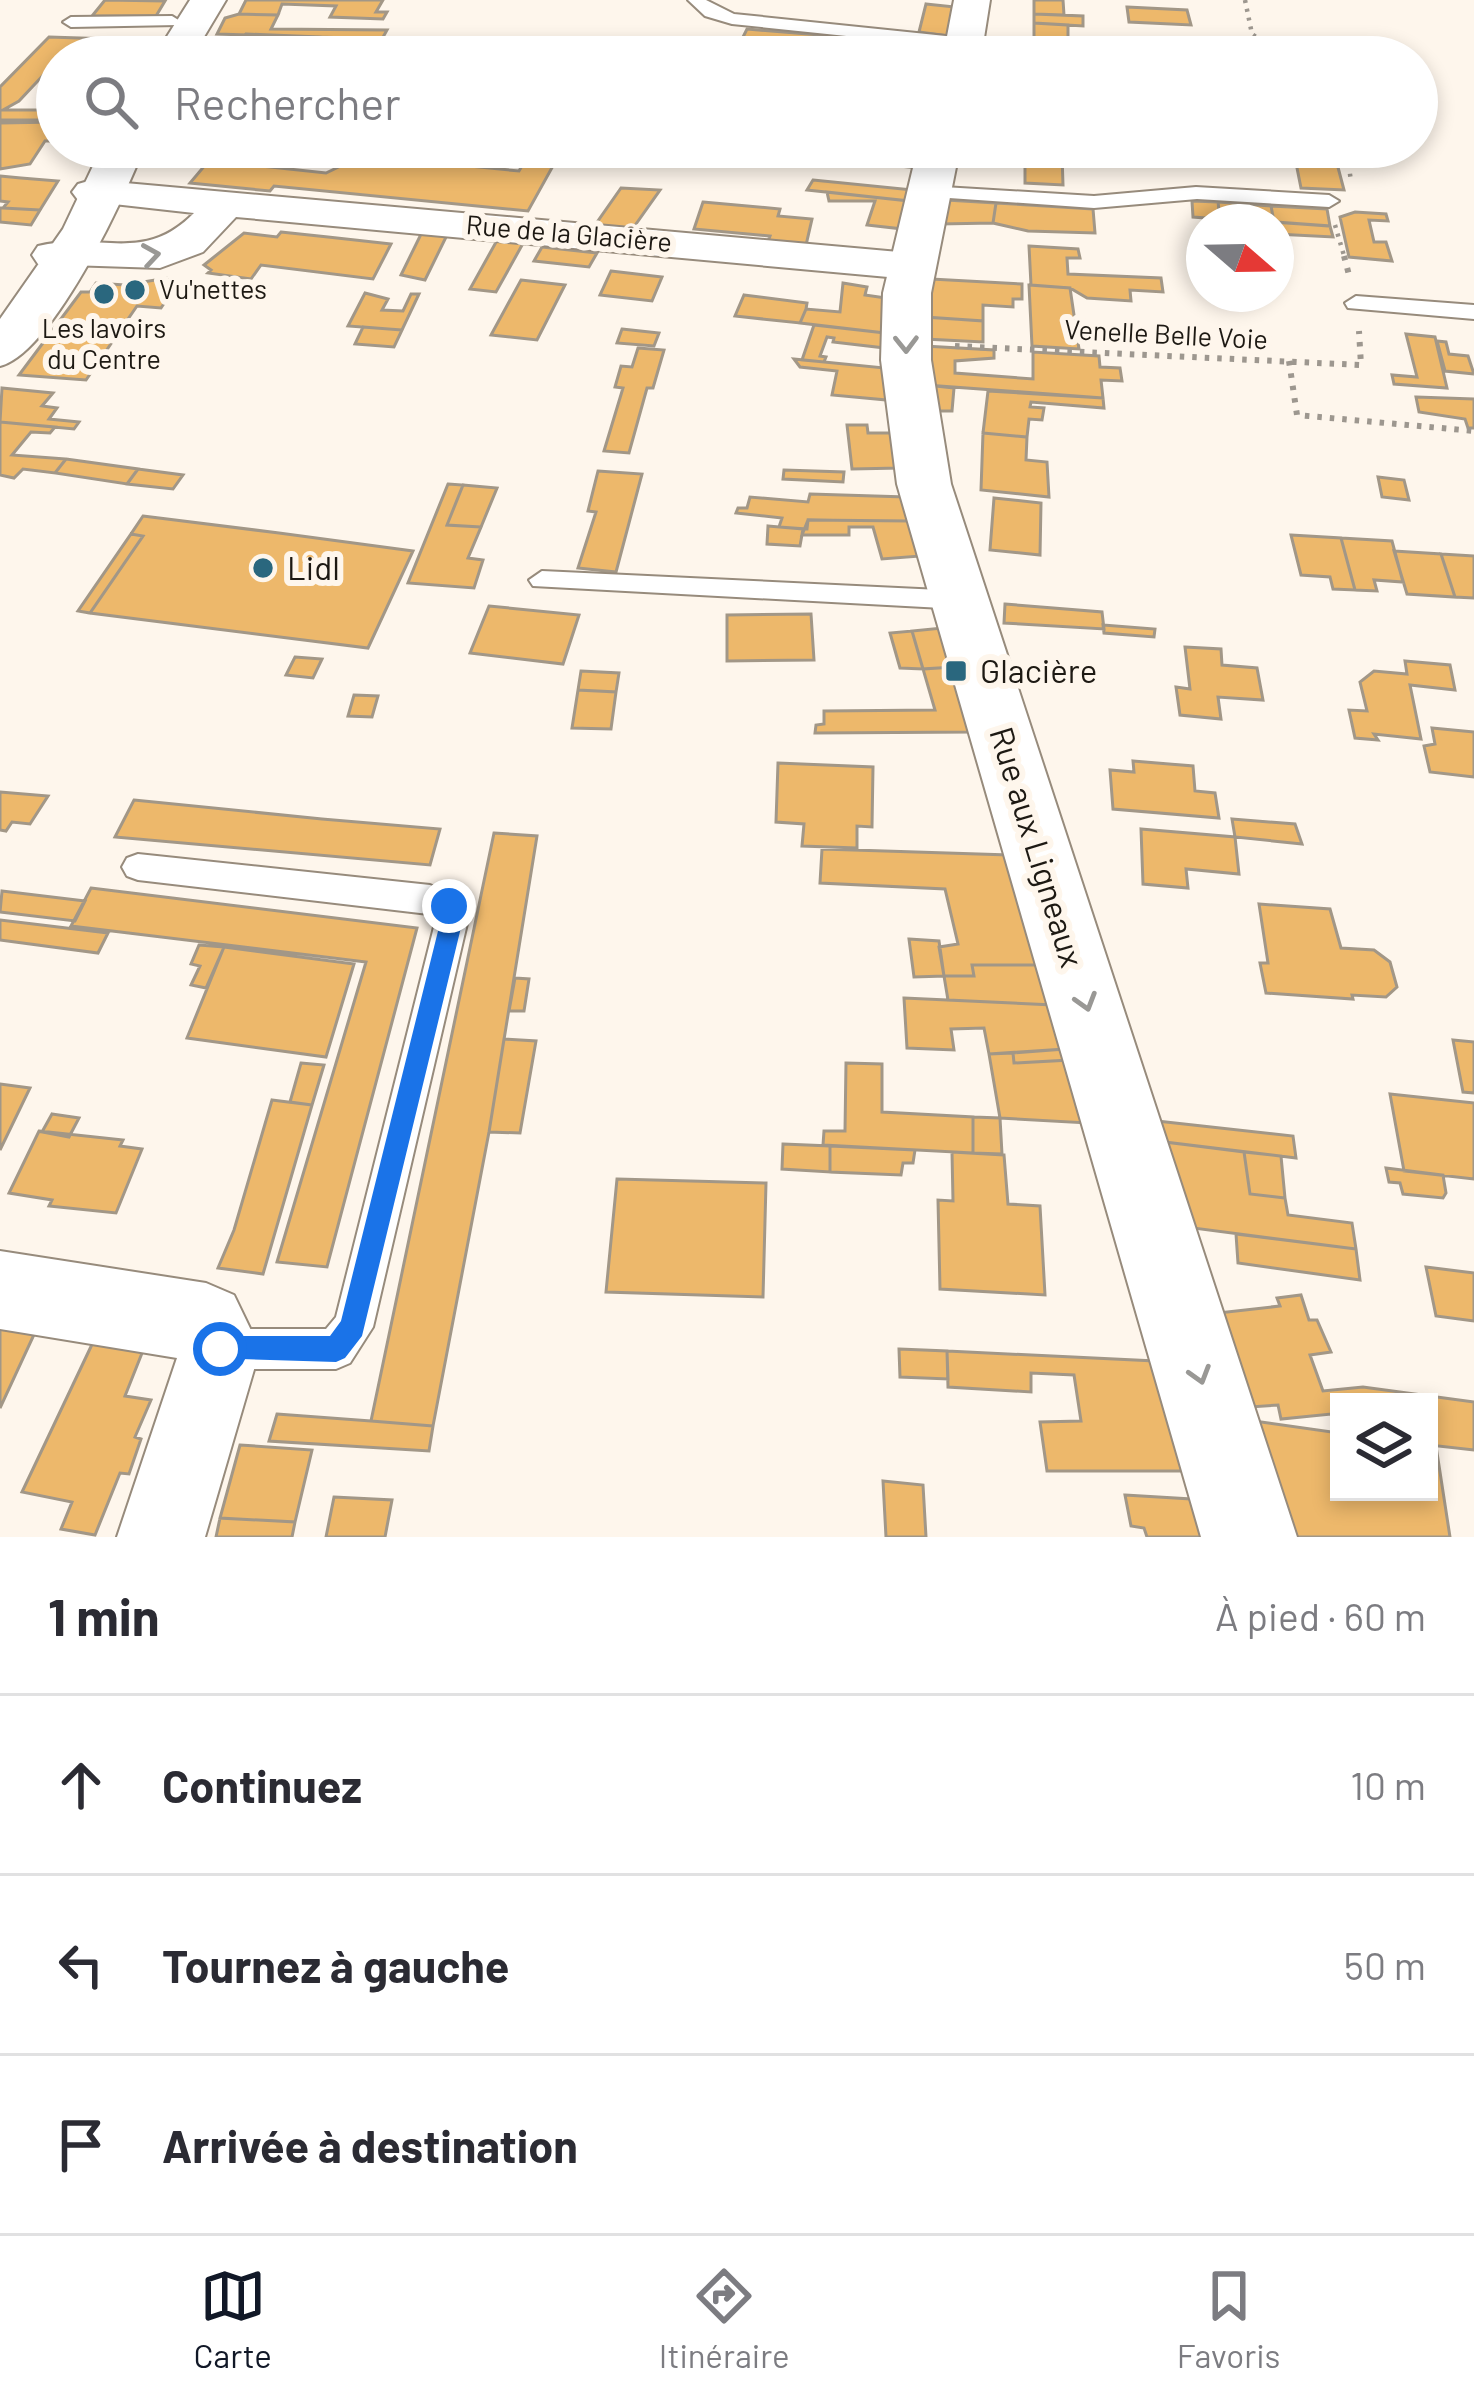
<!DOCTYPE html>
<html lang="fr">
<head>
<meta charset="utf-8">
<style>
  body { margin:0; font-family:Barlow,sans-serif; background:#f2f2f3; color:#2b2b33 }
  .controls { position:absolute; right:36px; bottom:36px; display:grid; overflow:hidden; border-radius:0px; box-shadow:0 6px 18px #0003 }
  .controls button { width:108px; height:108px; display:grid; place-items:center; padding:0; border:0; border-bottom:3px solid #e1e1e2; background:#fff; color:#2b2b33; font:60px sans-serif }
  .compass { position:absolute; left:1186px; top:204px; width:108px; height:108px; border-radius:50%; background:#fff; box-shadow:0 6px 18px #0003; rotate:110deg }
  .stop { position:absolute; width:36px; height:36px; margin:-27px; border:9px solid #1a73e8; border-radius:50%; background:#fff }
  .stop.end { background:#1a73e8; border-color:#fff; box-shadow:0 3px 12px #0008 }
  .list { margin:0; padding:0; list-style:none }
  h2 { display:flex; justify-content:space-between; align-items:center; height:156px; margin:0; padding:0 48px; font-size:51px }
  h2 small { font-size:39px; font-weight:400; color:#7c7c81 }
  .list li { display:grid; grid-template-columns:78px 1fr auto; gap:36px; align-items:center; box-sizing:border-box; height:180px; padding:0 48px; border-top:3px solid #e1e1e2 }
  .list b { display:block; font-size:45px; white-space:nowrap }
  .list em { font-size:39px; font-style:normal; color:#7c7c81 }
  .icon { flex:none; width:66px; height:66px; fill:none; stroke:currentColor; stroke-width:2; stroke-linecap:round; stroke-linejoin:round }
  .map { position:relative; flex:none; width:1474px; height:1537px; overflow:hidden }
  .search { position:absolute; background:#fff; box-shadow:0 6px 18px #0003; left:36px; right:36px; top:36px; height:132px; display:flex; align-items:center; gap:30px; box-sizing:border-box; padding:0 42px; border-radius:66px; color:#7c7c81; font-size:45px }
  .sheet { height:696px; background:#fff }
  nav { display:flex; justify-content:space-around; align-items:center; box-sizing:border-box; height:168px; border-top:3px solid #e1e1e2; background:#fff; font-size:33px; color:#7c7c81 }
  nav a { display:grid; justify-items:center; gap:6px }
  nav .on { color:#111827 }
  .map>svg:first-child { display:block }
</style>
</head>
<body>
<div class="map">
<svg width="1474" height="1537" viewBox="0 0 1474 1537">
  <rect width="100%" height="100%" fill="#fef6ec"/>
  <!-- building -->
  <path fill="#edb86b" stroke="#a29787" stroke-width="3" d="M105 0 165 1 156 16H92Z
    M246 0H383L376 12H387L383 19 330 17 336 6 282 4 278 15 239 14Z
    M1034 0H1063L1064 15 1034 14Z
    M926 4 955 7 949 36 919 32Z
    M1127 7 1187 10 1191 25 1129 22Z
    M239 14 278 15 271 29 387 30 382 39 217 34 225 18Z
    M1034 14 1083 16V26L1034 23Z
    M1034 23 1068 25V43L1034 41Z
    M747 29 869 39 864 54 740 43Z
    M246 34 320 37 348 40 338 57H307L313 46 241 43Z
    M49 37 139 40 131 51 64 53 19 101 3 110H57V120H0V87Z
    M874 40 900 42 918 44 915 53 869 49Z
    M1169 40 1208 43 1210 57H1170Z
    M57 122V141H45L30 164 0 169V123Z
    M219 147H326L319 158 217 151Z
    M380 147 411 153 401 158 408 160 519 171 530 152 559 155 528 211 274 186 270 191 190 183 217 151 261 154 252 165 326 173Z
    M884 147H924L919 168 880 164Z
    M1025 147 1087 148 1088 156 1025 152Z
    M1025 152 1062 155 1063 185 1025 183Z
    M1294 153 1335 156 1344 190 1301 188Z
    M0 176 21 178 58 181 40 210 3 208 8 202 0 201Z
    M813 180 913 190 910 201 807 190Z
    M621 188 660 190 631 231 593 228Z
    M827 192 910 201 903 229 867 225 875 201H829Z
    M946 200 996 203 993 223 940 224Z
    M1192 201 1218 202 1220 219 1193 217Z
    M703 202 780 209 778 216 812 219 806 245 768 241 770 236 694 229Z
    M1218 202 1271 206 1274 222 1220 219Z
    M996 203 1093 209 1095 233 1028 231 993 223Z
    M1271 206 1327 209 1330 226 1274 222Z
    M0 208H3L40 210 31 225 0 222Z
    M1355 212 1386 214 1388 221 1369 220 1374 242H1386L1392 261 1349 257 1340 217Z
    M1276 222 1330 226 1333 237 1276 234Z
    M424 228 449 231 425 280 401 275Z
    M281 232 328 237 391 244 373 279 261 265 251 279 208 273 211 270 204 265 244 233 277 237Z
    M500 235 526 238 496 292 470 289Z
    M1029 246 1078 249 1080 258H1067L1068 274 1161 278 1163 292 1130 290 1131 301 1087 298 1070 288 1031 285Z
    M542 247 597 253 589 267 534 261Z
    M611 271 662 277 652 301 600 295Z
    M167 278 177 284 161 308 137 306 86 380 19 375 81 292H90L96 283 125 285Z
    M931 279 1022 284V299H1013V307L983 305V321L925 317Z
    M521 280 565 285 537 340 491 335Z
    M843 283 867 287 865 295 886 298 885 333 800 323 806 309 840 312Z
    M1029 285 1070 288 1079 349 1032 346Z
    M365 293 388 299 382 310 403 311 411 294H419L402 330 348 326Z
    M744 295 807 303 806 309 800 323 735 316Z
    M925 317 983 321V342L925 339Z
    M814 325 885 333V348L833 342 834 338 827 337 820 356 826 357 824 362 802 360Z
    M363 327 402 330 394 347 355 344Z
    M622 329 659 333 654 346 617 343Z
    M1406 334 1435 337 1447 388 1394 384 1392 375 1417 377Z
    M1437 341 1446 342 1449 354 1468 356 1474 374 1445 371Z
    M924 346 994 350V358L955 361V373L1033 379V352L1099 356 1100 367 1120 368 1122 381 1101 380 1103 398 926 385Z
    M638 348 664 350 653 388H647L629 453 604 451 623 388 615 387 621 366 632 367Z
    M794 359 885 368 887 400 832 395 837 371 800 367Z
    M926 385 954 388 952 411H931Z
    M2 388 53 393 42 406 57 408 49 419 79 422 74 429 0 422Z
    M988 391 1103 398 1104 408 1031 402 1030 407 1044 408 1042 420 1029 419 1027 437 983 433Z
    M1416 397 1474 399V428H1468L1465 419 1419 412Z
    M0 422 55 427 50 433 31 432 12 455 66 459 55 473 23 469 14 478 0 475Z
    M847 425H867L868 433H892L900 468 852 469Z
    M983 433 1027 437 1026 460 1047 462 1049 497 981 490Z
    M66 459 138 469 127 484 55 473Z
    M138 469 183 475 173 489 127 484Z
    M784 470 844 472 843 482 783 479Z
    M598 471 642 474 616 572 578 568 596 512 588 511Z
    M1378 477 1404 480 1409 500 1382 497Z
    M448 484 463 485 447 525 481 527 468 558 483 560 474 588 408 583Z
    M463 485 497 488 481 527 447 525Z
    M810 494 906 497 910 521 808 520 807 529 779 527 782 518 736 513 738 508H747L750 497 808 502Z
    M994 498 1041 503 1040 555 990 550Z
    M143 516 279 533 413 551 368 648 90 613 143 536 131 534Z
    M808 520 910 521 921 556 882 559 873 527H849V535H802Z
    M768 526 803 529 800 546 767 544Z
    M131 534 143 536 90 613 78 611Z
    M1291 535 1341 538 1355 590 1333 589 1330 577 1301 575Z
    M1341 538 1392 541 1403 582 1374 580 1377 591 1355 590Z
    M1394 551 1441 554 1455 597 1407 594Z
    M1441 554 1474 556V598L1455 597Z
    M1005 604 1102 612 1104 629 1004 623Z
    M489 606 579 615 563 664 470 653Z
    M811 614 814 660 727 661V615Z
    M1103 625 1155 629 1154 637 1104 633Z
    M942 628 954 667 923 669 912 631Z
    M912 631 923 669 900 668 890 633Z
    M1185 647 1221 649 1222 665 1257 668 1263 700 1218 697 1221 719 1180 715 1176 687 1190 689Z
    M295 657 322 659 313 678 286 675Z
    M1405 661 1450 665 1455 690 1410 685 1421 739 1374 734 1378 740 1355 738 1349 710 1367 711 1360 682 1374 671 1407 674Z
    M954 667 974 732 815 733 816 725 824 724V711L935 710 923 669Z
    M581 671 619 673 616 692 578 690Z
    M578 690 616 692 611 729 572 728Z
    M354 695 378 696 372 717 348 716Z
    M1432 728 1474 732V777L1430 772 1424 746 1435 744Z
    M1133 761 1193 766 1195 791 1215 793 1219 818 1113 809 1110 770 1134 772Z
    M778 763 873 767 872 827 857 826V848L802 846 804 824 776 822Z
    M0 792 48 796 30 824 12 822 6 831 0 830Z
    M134 800 322 819 440 829 430 865 115 837Z
    M1232 819 1295 824 1302 844 1235 837Z
    M1141 829 1235 837 1239 874 1186 869 1188 888 1143 884Z
    M494 833 537 836 489 1132 433 1426 371 1421Z
    M822 849 1009 855 1041 965H972L974 976H944L939 947 958 944 945 889 820 883Z
    M91 888 417 928 327 1267 277 1262 366 962 71 926Z
    M2 891 85 901 75 921 0 912Z
    M1259 904 1330 909 1341 948 1374 950 1390 962 1397 987 1386 997 1352 995 1353 999 1266 993 1260 963H1268Z
    M0 920 108 933 98 953 0 940Z
    M909 939 939 941 944 976 914 977Z
    M199 945 224 947 206 988 191 985 200 966 191 964Z
    M224 947 354 964 326 1057 187 1038Z
    M972 965H1041L1053 1005 948 1000 944 976H974Z
    M515 978 529 979 524 1011H509Z
    M904 998 1053 1005 1065 1049 989 1054 984 1028 951 1029 954 1050 907 1048Z
    M504 1039 536 1041 520 1133 489 1132Z
    M1453 1040 1474 1042V1093L1463 1092Z
    M1065 1049 1069 1060 1014 1063 1013 1053Z
    M1013 1053 1014 1063 1069 1060 1087 1123 1000 1118 989 1054Z
    M301 1063 324 1065 312 1105 290 1102Z
    M846 1063 882 1064V1112L973 1117V1153L823 1145 824 1131H845Z
    M0 1084 30 1088 0 1150Z
    M1390 1094 1474 1103V1179L1404 1171Z
    M272 1100 312 1105 263 1274 218 1268 234 1230Z
    M52 1114 79 1118 69 1137 42 1132Z
    M973 1117 1000 1118 1002 1154 973 1153Z
    M1157 1121 1293 1136 1296 1158 1165 1142Z
    M39 1131 123 1140 120 1146 142 1149 116 1213 49 1206 52 1200 9 1193Z
    M1165 1142 1244 1152 1250 1194 1285 1198 1288 1215 1352 1223 1356 1249 1193 1228Z
    M783 1144 830 1146V1172L782 1169Z
    M830 1146 915 1150 913 1163H903L901 1175 830 1172Z
    M952 1152 1004 1155 1008 1204 1040 1206 1045 1295 940 1289 938 1200 953 1201Z
    M1244 1152 1281 1156 1285 1198 1250 1194Z
    M1386 1168 1443 1175 1446 1193 1443 1198 1403 1194 1400 1183 1389 1182Z
    M617 1179 766 1183 763 1297 606 1292Z
    M1236 1234 1356 1249 1360 1280 1238 1263Z
    M1426 1267 1474 1273V1321L1436 1316Z
    M1301 1295 1309 1320H1317L1331 1352 1310 1355 1323 1391 1363 1387 1474 1402V1450L1429 1445V1402H1339V1433L1331 1414 1281 1419 1278 1405 1250 1407 1218 1313 1280 1306 1277 1298Z
    M0 1321 38 1326 0 1408Z
    M96 1336 146 1343 125 1396 151 1400 135 1437 141 1439 129 1474 120 1473 95 1535 61 1529 72 1502 22 1492Z
    M899 1349 947 1351 948 1379 900 1377Z
    M947 1351 1155 1361 1184 1471H1047L1040 1422 1081 1421 1074 1375 1031 1373V1392L948 1387Z
    M277 1414 371 1421 433 1426 429 1451 269 1441Z
    M1254 1421 1339 1433V1492H1429V1445L1436 1446 1450 1537H1291Z
    M240 1445 312 1450 295 1522 220 1518Z
    M883 1481 923 1485 926 1537H886Z
    M1125 1495 1191 1499 1202 1537H1147L1144 1528 1131 1526Z
    M334 1497 392 1500 385 1537H326Z
    M220 1518 295 1522 292 1537H216Z"/>
  <g fill="none" stroke-linecap="round" stroke-linejoin="round">
    <!-- lane casing -->
    <g stroke="#978b7c" stroke-width="4">
      <path id="lane" d="M688 0H706L734 14 965 38 974 43 966 48 1026 52 1035 57H958L954 53 962 48 732 24 705 16Z
        M172 16 180 21 178 25 71 27 63 22 71 17Z
        M927 186 1094 196 1196 187 1329 195 1339 201 1329 207 1197 199 1094 208 920 196 917 192Z
        M1356 296 1474 305V319L1348 308 1345 303Z
        M542 571 961 591 975 600 961 609 533 586 529 580Z
        M138 854 430 885 460 897 469 915 373 1327 350 1363 336 1369H220L206 1363 200 1349 206 1335 220 1329H326L336 1317 437 915 138 880 127 876 122 867 127 858Z"/>
    </g>
    <!-- street casing -->
    <g stroke="#978b7c" stroke-width="4">
      <path id="street" d="M92 180 910 253 925 257 931 266 925 275 910 279 236 217 203 252 160 268 38 264 32 255 38 246C100 231 143 265 194 213L78 200 72 192 78 184Z
        M0 1251 206 1283 234 1295 260 1349 205 1537H117L177 1358 0 1329Z"/>
    </g>
    <!-- secondary casing -->
    <g stroke="#978b7c" stroke-width="4">
      <path id="secondary" d="M190 0H226L192 57H154Z
        M954 0H990L981 57H943Z
        M102 147H144C125 198 52 353 0 366V319L63 229Z
        M918 147H960L931 293V360L951 484 1297 1537H1201L897 484 881 360 883 293Z"/>
    </g>
    <!-- path-far1 -->
    <path stroke="#9d978f" stroke-width="4.5" stroke-dasharray="3 6" stroke-linecap="butt" d="M1245 0 1252 34 1284 57
      M1346 147 1351 181
      M1335 225 1345 259"/>
    <!-- path -->
    <path stroke="#9d978f" stroke-width="6" stroke-dasharray="4.5 8" stroke-linecap="butt" d="M1344 256 1349 275
      M955 346 1361 365 1359 331
      M1289 361 1297 415 1474 431"/>
    <!-- lane -->
    <use href="#lane" fill="#fff" fill-rule="evenodd"/>
    <!-- street -->
    <use href="#street" fill="#fff" fill-rule="evenodd"/>
    <!-- secondary -->
    <use href="#secondary" fill="#fff" fill-rule="evenodd"/>
  </g>
  <!-- one-way arrows -->
  <defs><path id="oneway-chevron" d="M-2-3.5L2.5 0L-2 3.5" fill="none" stroke-width="1.6" stroke-linecap="round" stroke-linejoin="round" transform="scale(3)"/></defs>
  <g stroke="#999895">
    <use href="#oneway-chevron" transform="translate(151 255) rotate(-9)"/>
    <use href="#oneway-chevron" transform="translate(906 344) rotate(89)"/>
    <use href="#oneway-chevron" transform="translate(1086 1002) rotate(73)"/>
    <use href="#oneway-chevron" transform="translate(1200 1375) rotate(73)"/>
  </g>
  <!-- route -->
  <path fill="#1a73e8" d="M449 897 456 900 464 915 362 1336 345 1358 336 1362 211 1358 207 1349 211 1340 220 1336H330L341 1321 442 915 438 906Z"/>
  <!-- markers -->
  <g fill="#2a677e" stroke="#fef6ec" stroke-width="4.5">
    <circle cx="135" cy="290" r="12"/>
    <circle cx="104" cy="294" r="12"/>
    <circle cx="263" cy="568" r="12"/>
    <rect x="944" y="659" width="24" height="24" rx="6"/>
  </g>
  <g text-anchor="middle" stroke-width="12" stroke-linejoin="round" paint-order="stroke">
    <!-- far-street labels -->
    <g font-size="27" fill="#1d1913" stroke="#fef6ec">
      <text transform="translate(569 234) rotate(5)" y="9">Rue de la Glacière</text>
      <text transform="translate(1166 335) rotate(3)" y="9">Venelle Belle Voie</text>
    </g>
    <!-- far-poi labels -->
    <g font-size="27" fill="#1d1913" stroke="#fef6ec" text-anchor="start">
      <text x="159" y="299">Vu'nettes</text>
      <text x="104" y="338" text-anchor="middle">Les lavoirs<tspan x="104" dy="31">du Centre</tspan></text>
    </g>
    <!-- poi labels -->
    <g font-size="33" fill="#1d1913" stroke="#fef6ec" text-anchor="start">
      <text x="287" y="580">Lidl</text>
      <text x="980" y="683">Glacière</text>
    </g>
    <!-- street labels -->
    <g font-size="33" fill="#1d1913" stroke="#fef6ec">
      <text transform="translate(1037 847) rotate(73)" y="12">Rue aux Ligneaux</text>
    </g>
  </g>
</svg>
<div class="controls">
<button><svg class="icon" aria-label="layers" viewBox="0 0 24 24"><path d="M12 4l9 5-9 5-9-5zM3 14l9 5 9-5"/></svg></button>
</div>
<svg class="compass" viewBox="-18 -18 36 36"><path d="M0-13l5 13h-10z" fill="#e53935"/><path d="M0 13l5-13h-10z" fill="#7c7c81"/></svg>
<div class="stop" style="left:220px;top:1349px"></div>
<div class="stop end" style="left:449px;top:906px"></div>
<div class="search"><svg class="icon" aria-label="search" viewBox="0 0 24 24"><circle cx="10" cy="10" r="6"/><path d="M15 15l6 6"/></svg>Rechercher</div>
</div>
<section class="sheet">
<h2>1 min<small>À pied · 60 m</small></h2>
<ul class="list">
<li><svg class="icon" aria-label="ahead" viewBox="0 0 24 24"><path d="M12 20V5M6 11l6-6 6 6"/></svg><div><b>Continuez</b></div><em>10 m</em></li>
<li><svg class="icon" aria-label="left" viewBox="0 0 24 24"><path d="M17 20v-9H6M10 6l-5 5 5 5"/></svg><div><b>Tournez à gauche</b></div><em>50 m</em></li>
<li><svg class="icon" aria-label="arrive" viewBox="0 0 24 24"><path d="M6 21V4h12l-3 4 3 4H6"/></svg><div><b>Arrivée à destination</b></div></li>
</ul>
</section>
<nav>
<a class="on"><svg class="icon" aria-label="map" viewBox="0 0 24 24"><path d="M3 6l6-2 6 2 6-2v14l-6 2-6-2-6 2zM9 4v14M15 6v14"/></svg>Carte</a>
<a><svg class="icon" aria-label="directions" viewBox="0 0 24 24"><path d="M12 3l9 9-9 9-9-9zM9 14v-3h6M13 9l2 2-2 2"/></svg>Itinéraire</a>
<a><svg class="icon" aria-label="saved" viewBox="0 0 24 24"><path d="M7 4h10v16l-5-4-5 4z"/></svg>Favoris</a>
</nav>
</body>
</html>
